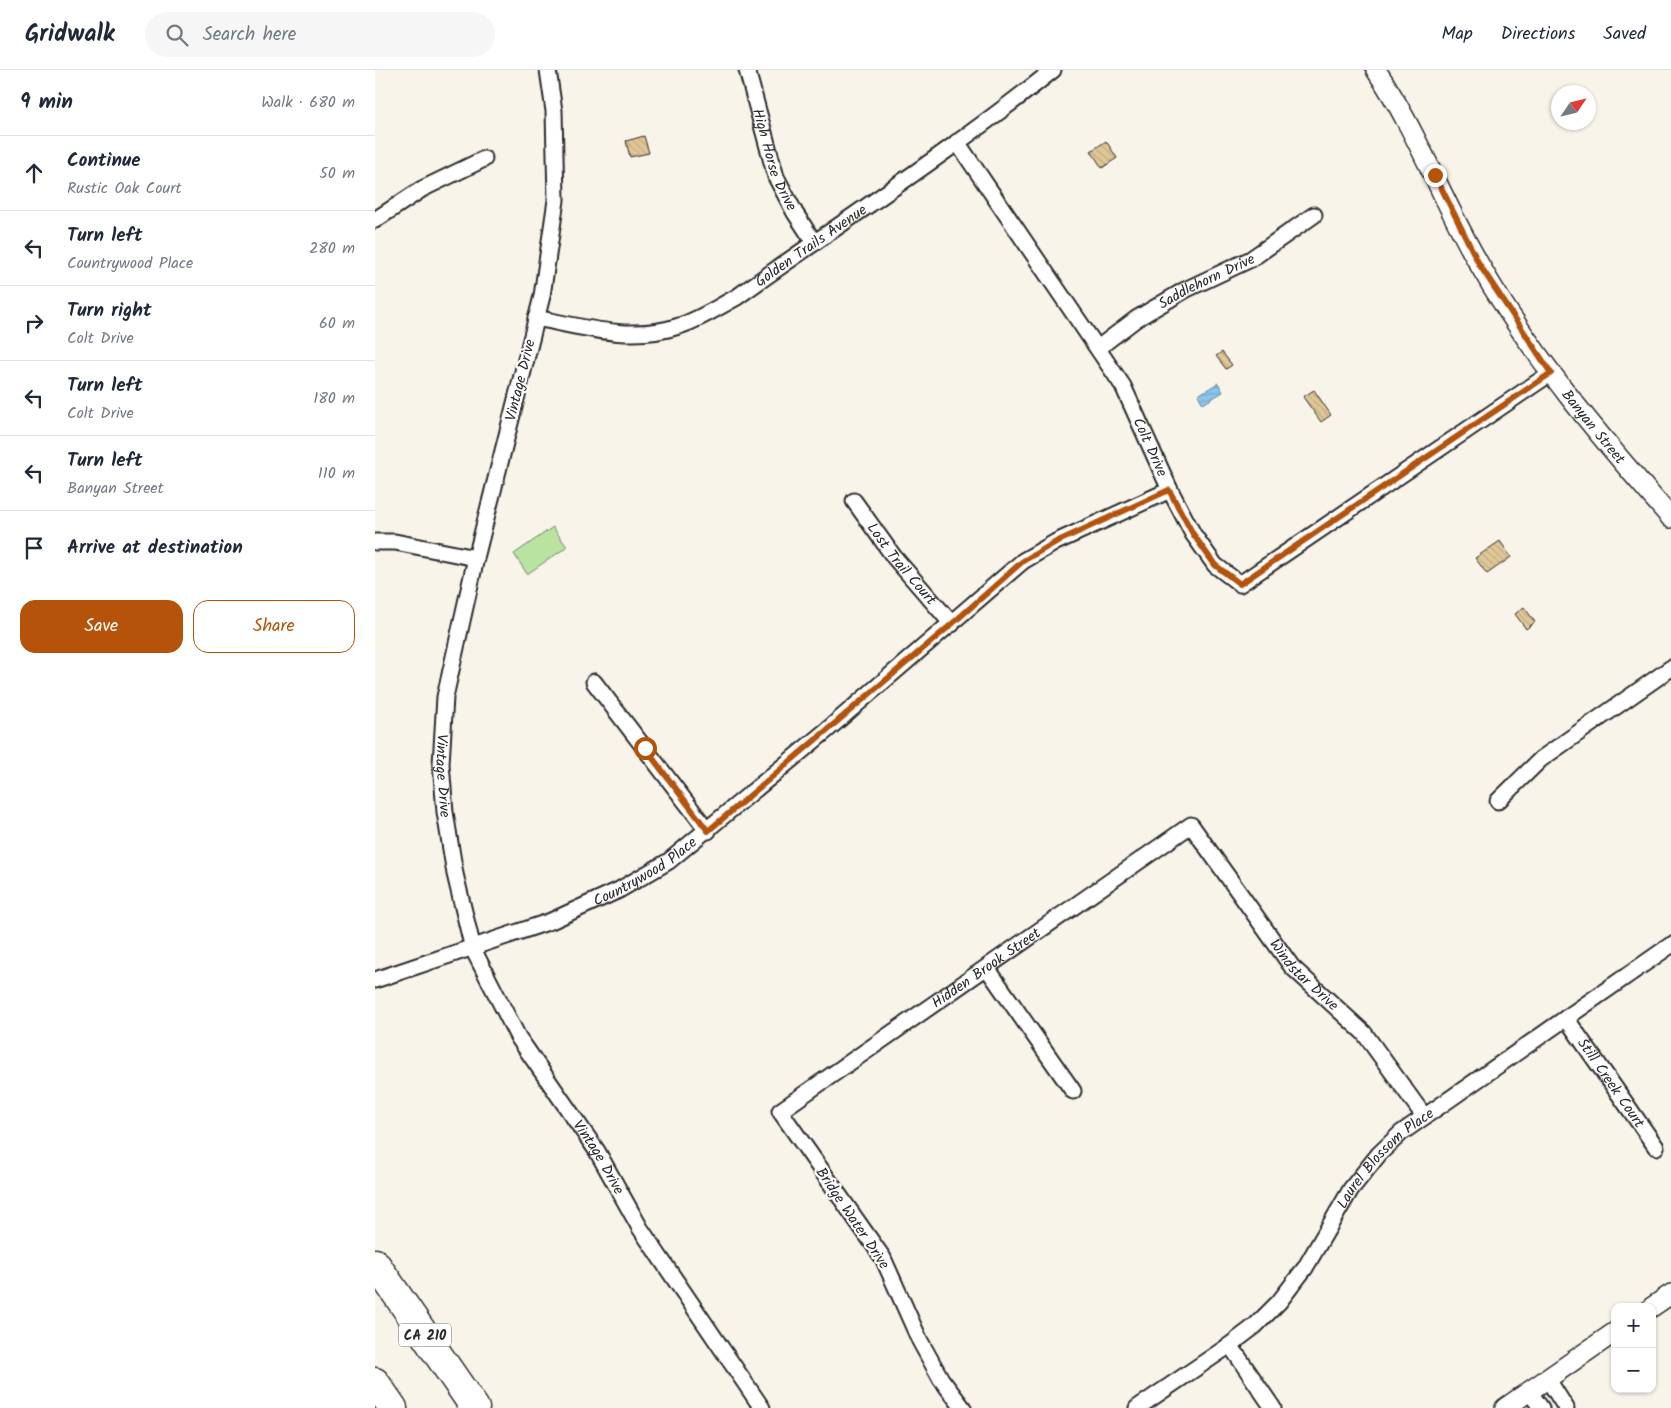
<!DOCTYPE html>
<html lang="en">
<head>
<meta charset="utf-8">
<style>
  body { margin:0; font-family:Kalam,sans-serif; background:#f6f6f7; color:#1f2937 }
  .controls { position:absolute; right:15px; bottom:15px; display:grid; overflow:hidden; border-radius:10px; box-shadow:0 1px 4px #0004 }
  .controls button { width:45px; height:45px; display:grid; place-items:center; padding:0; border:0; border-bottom:1px solid #e0e1e3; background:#fff; color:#1f2937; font:25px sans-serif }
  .compass { position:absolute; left:1176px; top:15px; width:45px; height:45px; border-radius:50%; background:#fff; box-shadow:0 1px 4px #0004; rotate:55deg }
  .stop { position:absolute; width:15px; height:15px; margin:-11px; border:4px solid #b45309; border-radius:50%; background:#fff }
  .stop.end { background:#b45309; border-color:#fff; box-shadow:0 1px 5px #0008 }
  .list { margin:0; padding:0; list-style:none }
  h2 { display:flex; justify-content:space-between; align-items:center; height:65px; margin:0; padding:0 20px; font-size:21px }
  h2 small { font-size:16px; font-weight:400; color:#747a83 }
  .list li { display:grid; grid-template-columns:32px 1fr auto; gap:15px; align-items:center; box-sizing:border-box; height:75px; padding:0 20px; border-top:1px solid #e0e1e3 }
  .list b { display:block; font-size:19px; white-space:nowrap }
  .list p { margin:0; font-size:16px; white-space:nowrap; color:#747a83 }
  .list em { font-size:16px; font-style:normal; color:#747a83 }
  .actions { display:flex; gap:10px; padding:15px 20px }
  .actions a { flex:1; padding:11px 0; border:1px solid #b45309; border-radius:15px; text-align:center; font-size:18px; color:#b45309 }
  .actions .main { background:#b45309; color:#fff }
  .icon { flex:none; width:28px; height:28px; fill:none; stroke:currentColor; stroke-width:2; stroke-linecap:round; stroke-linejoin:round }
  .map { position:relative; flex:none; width:1296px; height:1338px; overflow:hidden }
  header { display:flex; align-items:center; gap:30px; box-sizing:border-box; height:70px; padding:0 25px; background:#fff; border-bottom:1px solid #e0e1e3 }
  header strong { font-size:24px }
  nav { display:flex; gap:28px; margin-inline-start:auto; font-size:18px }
  .search { width:350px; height:45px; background:#f6f6f7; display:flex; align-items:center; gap:12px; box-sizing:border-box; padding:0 18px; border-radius:28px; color:#747a83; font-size:19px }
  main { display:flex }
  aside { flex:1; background:#fff }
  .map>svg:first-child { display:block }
</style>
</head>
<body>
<header>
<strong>Gridwalk</strong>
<div class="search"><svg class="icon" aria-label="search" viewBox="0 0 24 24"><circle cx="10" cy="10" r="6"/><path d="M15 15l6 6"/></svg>Search here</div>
<nav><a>Map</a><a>Directions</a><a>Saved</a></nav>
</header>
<main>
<aside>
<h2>9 min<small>Walk · 680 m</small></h2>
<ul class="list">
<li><svg class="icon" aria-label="ahead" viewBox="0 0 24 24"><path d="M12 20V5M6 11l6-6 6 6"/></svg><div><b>Continue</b><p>Rustic Oak Court</p></div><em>50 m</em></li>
<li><svg class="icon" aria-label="left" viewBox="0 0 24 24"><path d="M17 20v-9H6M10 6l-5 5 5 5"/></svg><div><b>Turn left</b><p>Countrywood Place</p></div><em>280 m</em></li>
<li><svg class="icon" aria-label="right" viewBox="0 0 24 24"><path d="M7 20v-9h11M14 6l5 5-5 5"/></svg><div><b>Turn right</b><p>Colt Drive</p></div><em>60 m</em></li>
<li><svg class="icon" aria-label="left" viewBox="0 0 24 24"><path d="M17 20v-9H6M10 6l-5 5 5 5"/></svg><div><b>Turn left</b><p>Colt Drive</p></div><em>180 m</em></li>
<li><svg class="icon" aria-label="left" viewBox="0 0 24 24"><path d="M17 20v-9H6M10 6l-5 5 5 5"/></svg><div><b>Turn left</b><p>Banyan Street</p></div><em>110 m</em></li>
<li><svg class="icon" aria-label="arrive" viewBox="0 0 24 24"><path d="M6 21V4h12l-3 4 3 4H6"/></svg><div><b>Arrive at destination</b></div></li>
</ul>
<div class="actions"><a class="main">Save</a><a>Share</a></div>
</aside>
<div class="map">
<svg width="1296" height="1338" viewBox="0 0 1296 1338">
  <defs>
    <pattern id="water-rules" width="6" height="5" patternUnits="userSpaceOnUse" patternTransform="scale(1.25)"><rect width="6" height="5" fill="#8bc5ea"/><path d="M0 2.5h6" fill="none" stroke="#78a9c9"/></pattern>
    <pattern id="building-back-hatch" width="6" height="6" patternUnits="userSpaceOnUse" patternTransform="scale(1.25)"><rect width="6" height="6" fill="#e1c796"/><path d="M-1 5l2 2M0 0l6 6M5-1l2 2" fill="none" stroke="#c1ab81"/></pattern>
  </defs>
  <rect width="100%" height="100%" fill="#f9f4ea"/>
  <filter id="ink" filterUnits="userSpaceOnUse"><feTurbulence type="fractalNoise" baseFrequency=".02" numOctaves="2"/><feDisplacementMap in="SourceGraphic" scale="10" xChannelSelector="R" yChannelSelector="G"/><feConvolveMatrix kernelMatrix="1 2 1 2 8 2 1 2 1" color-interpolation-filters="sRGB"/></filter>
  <g filter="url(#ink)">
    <!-- pitch -->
    <path fill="#b8e3a0" stroke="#728766" d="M178 457 192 477 152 504 139 484Z"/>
    <!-- water -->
    <path fill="url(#water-rules)" stroke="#65879e" d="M843 313 848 322 828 334 823 325Z"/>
    <!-- building -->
    <path fill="url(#building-back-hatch)" stroke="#2b2b2b" d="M269 66 274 83 255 87 251 71Z
      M731 71 742 88 727 98 716 81Z
      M847 282 857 295 851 299 841 286Z
      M939 320 956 345 946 352 928 327Z
      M1125 471 1136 487 1112 504 1100 488Z
      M1149 537 1160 552 1151 559 1140 544Z"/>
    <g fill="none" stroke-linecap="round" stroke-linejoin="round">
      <!-- minor casing -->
      <g stroke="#2b2b2b" stroke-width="19">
        <g id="minor">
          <path id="s1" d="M173 0 179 41 181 130 167 226 101 488 70 627 66 694 70 742 80 804 98 879 143 967 222 1081 265 1158 387 1338"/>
          <path id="s2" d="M372 0 401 107 420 143 439 172"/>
          <path id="s3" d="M582 72 748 316 795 420 818 464 840 495 865 514 1176 303"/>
          <path d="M0 150 47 119 109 89"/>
          <path id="s4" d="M161 248C207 257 257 272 304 256 324 250 343 237 362 227 467 152 577 81 678 0"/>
          <path id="s5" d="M723 278 761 249 810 220 876 189 939 145"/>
          <path id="s6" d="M479 431 519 487 577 554"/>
          <path d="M0 472H20L101 488"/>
          <path d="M219 612 333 761"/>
          <path d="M1123 731 1166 689 1296 598"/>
          <path d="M612 898 698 1021"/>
          <path id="s7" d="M0 910 176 851 244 820 294 791 452 660 648 491 681 472 795 420"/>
          <path id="s8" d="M1191 948 1281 1077"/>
          <path d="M855 1275 898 1338"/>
          <path d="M1172 1308 1191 1338"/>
          <path d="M1154 1321 1166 1338"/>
          <path id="s9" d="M588 1338 566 1309 545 1271 508 1188 405 1041 816 755 917 897 989 963 1049 1046"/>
          <path id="s10" d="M762 1338 855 1275 880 1256 904 1232 930 1198 976 1119 1004 1084 1026 1063 1296 875"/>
        </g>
      </g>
      <!-- tertiary casing -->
      <g stroke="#2b2b2b" stroke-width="22">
        <g id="tertiary">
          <path id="s11" d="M1001 0C1042 61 1067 130 1104 194 1157 287 1226 368 1296 448"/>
          <path d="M1277 1237 1296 1224"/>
          <path d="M1130 1338 1240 1262"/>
        </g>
      </g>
      <!-- motorway casing -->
      <g stroke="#2b2b2b" stroke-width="31">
        <path id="motorway" d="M0 1193 100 1338
          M0 1312 18 1338"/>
      </g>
      <!-- minor -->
      <use href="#minor" stroke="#fff" stroke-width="15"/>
      <!-- tertiary -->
      <use href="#tertiary" stroke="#fff" stroke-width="19"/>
      <!-- motorway -->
      <use href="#motorway" stroke="#fff" stroke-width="28"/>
    </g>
  </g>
  <g fill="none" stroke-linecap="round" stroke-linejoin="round" filter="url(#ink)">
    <!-- route -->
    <path stroke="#b45309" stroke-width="6" d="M270 678 333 761 577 554 648 491 681 472 794 420 818 464 840 495 865 514 1176 303 1104 194 1060 105"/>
  </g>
  <g text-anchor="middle" stroke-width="4.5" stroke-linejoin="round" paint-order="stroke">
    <!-- shield labels -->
    <rect fill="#fff" stroke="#6b6b6b" stroke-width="1" x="24" y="1253.5" width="52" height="23" rx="4"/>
    <g font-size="14" font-weight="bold" fill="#2b2b2b">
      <text x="50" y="1270">CA 210</text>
    </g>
    <!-- street labels -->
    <g font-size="15" fill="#2b2b2b" stroke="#fff">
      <text dy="5" stroke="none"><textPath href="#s2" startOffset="94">High Horse Drive</textPath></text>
      <text dy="5" stroke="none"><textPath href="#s4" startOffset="300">Golden Trails Avenue</textPath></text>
      <text dy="5" stroke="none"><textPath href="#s5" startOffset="128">Saddlehorn Drive</textPath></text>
      <text transform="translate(145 310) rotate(-76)" y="5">Vintage Drive</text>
      <text dy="5" stroke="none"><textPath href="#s11" startOffset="419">Banyan Street</textPath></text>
      <text dy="5" stroke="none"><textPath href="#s3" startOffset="362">Colt Drive</textPath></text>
      <text dy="5" stroke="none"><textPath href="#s6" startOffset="79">Lost Trail Court</textPath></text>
      <text dy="5" stroke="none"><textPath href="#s1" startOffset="719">Vintage Drive</textPath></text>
      <text dy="5" stroke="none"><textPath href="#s7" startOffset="292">Countrywood Place</textPath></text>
      <text dy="5" stroke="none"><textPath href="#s9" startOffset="601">Hidden Brook Street</textPath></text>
      <text dy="5" stroke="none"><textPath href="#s9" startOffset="1039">Windstar Drive</textPath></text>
      <text dy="5" stroke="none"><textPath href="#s8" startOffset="79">Still Creek Court</textPath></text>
      <text dy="5" stroke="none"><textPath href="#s1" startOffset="1139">Vintage Drive</textPath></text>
      <text dy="5" stroke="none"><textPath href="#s10" startOffset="358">Laurel Blossom Place</textPath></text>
      <text transform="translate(478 1148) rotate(56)" y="5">Bridge Water Drive</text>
    </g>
  </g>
</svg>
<div class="controls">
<button>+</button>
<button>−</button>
</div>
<svg class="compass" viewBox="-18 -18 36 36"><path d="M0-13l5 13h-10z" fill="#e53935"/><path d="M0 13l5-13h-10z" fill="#747a83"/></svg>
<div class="stop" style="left:270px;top:678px"></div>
<div class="stop end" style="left:1060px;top:105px"></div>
</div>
</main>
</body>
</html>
